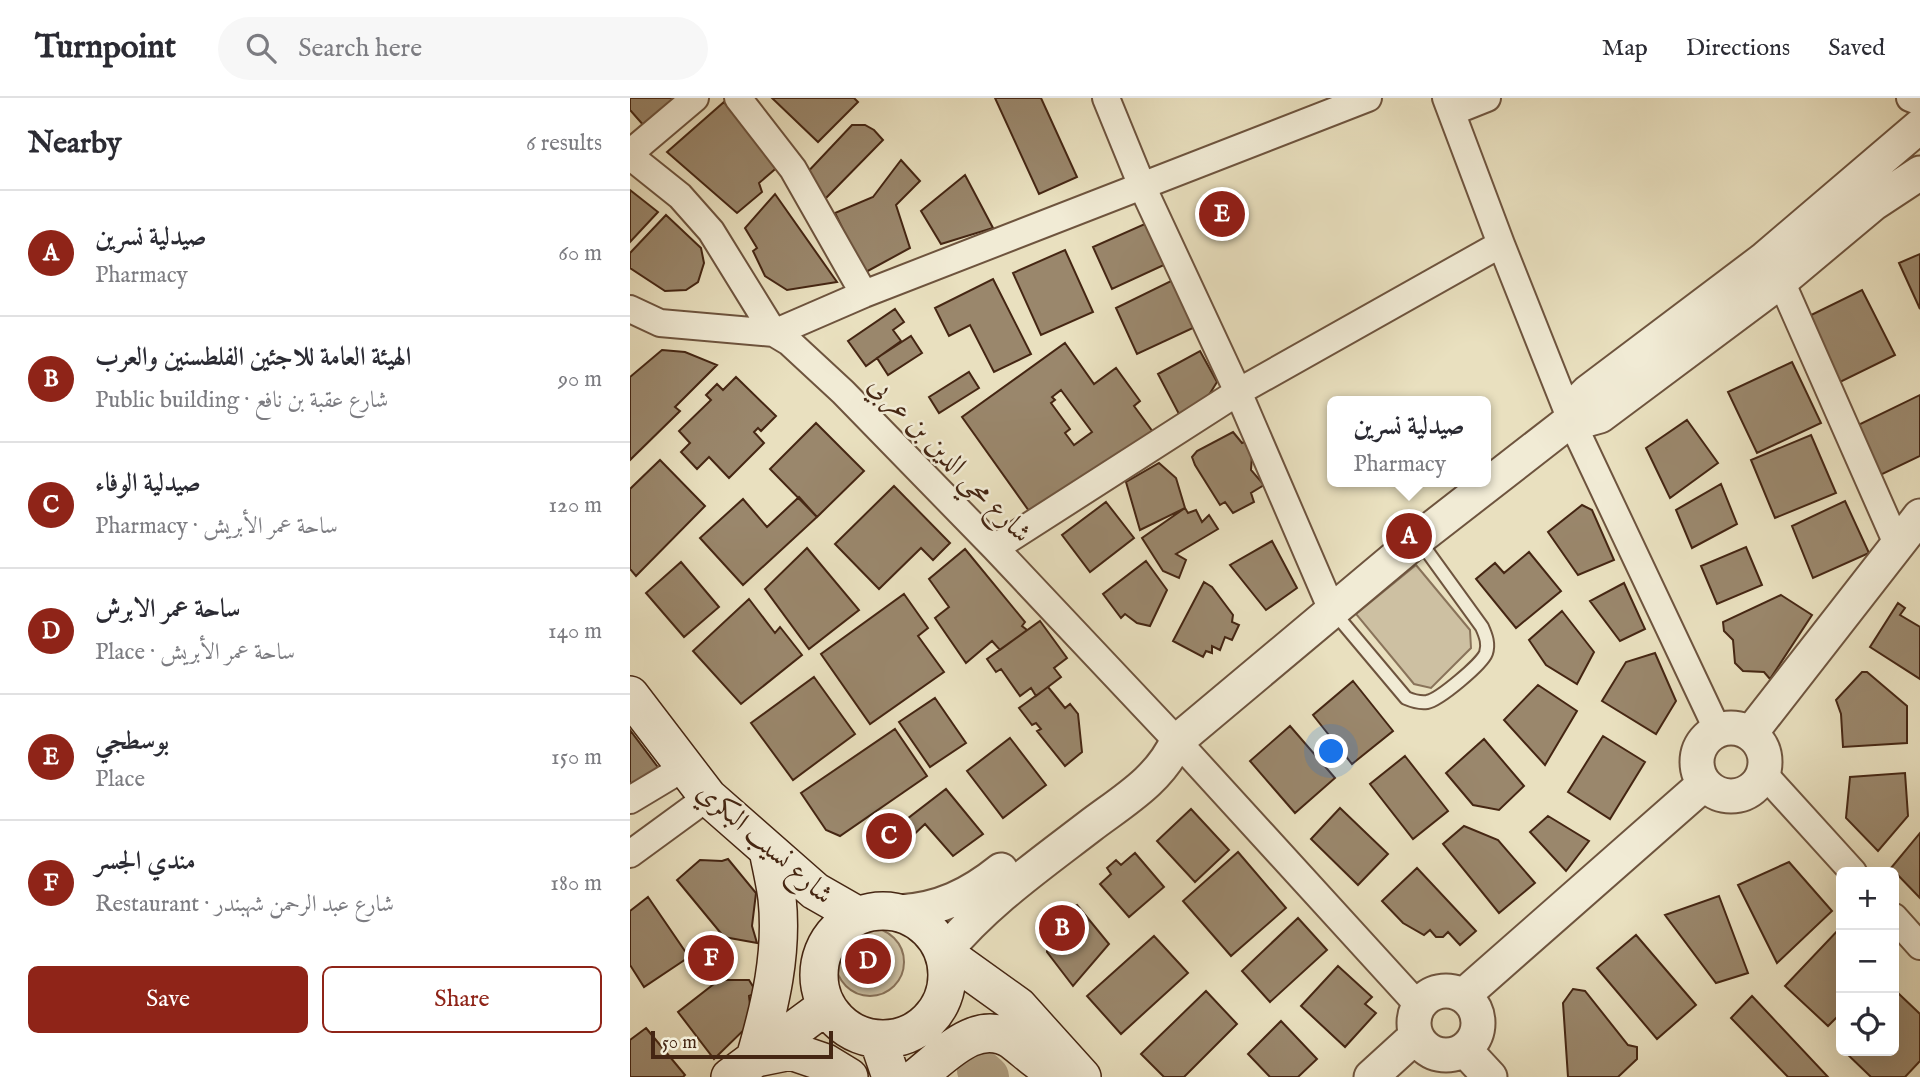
<!DOCTYPE html>
<html lang="en">
<head>
<meta charset="utf-8">
<style>
  body { margin:0; font-family:"IM FELL English",Amiri,serif; background:#f7f7f7; color:#2b2b33 }
  .controls { position:absolute; right:21px; bottom:21px; display:grid; overflow:hidden; border-radius:10px; box-shadow:0 7px 28px #0002 }
  .controls button { width:63px; height:63px; display:grid; place-items:center; padding:0; border:0; border-bottom:2px solid #e1e1e2; background:#fff; color:#2b2b33; font:35px sans-serif }
  .scale { position:absolute; left:21px; bottom:18px; width:182px; box-sizing:border-box; padding-left:7px; border:4px solid #452613; border-top:0; font-size:19px; line-height:24px; white-space:nowrap; color:#452613; -webkit-text-stroke:5px #f1ebd5; paint-order:stroke }
  .you { position:absolute; left:702px; top:654px; width:24px; height:24px; margin:-18px; border:5px solid #fff; border-radius:50%; background:#1a73e8; box-shadow:0 0 0 10px #1a73e833 }
  .badge { display:grid; place-items:center; width:46px; height:46px; border-radius:50%; background:#8f2418; color:#fff; font-size:23px; font-weight:700 }
  .pin { position:absolute; translate:-50% -50%; border:4px solid #fff; box-shadow:0 2px 7px #0006 }
  .popup { position:absolute; left:697px; top:298px; width:164px; height:91px; box-sizing:border-box; display:grid; place-content:center; border-radius:10px; background:#fff; filter:drop-shadow(0 2px 5px #0005); font-size:23px; white-space:nowrap; color:#7c7c81 }
  .popup b { font-size:26px; color:#2b2b33 }
  .popup::after { content:''; position:absolute; left:50%; top:100%; margin-left:-14px; border:14px solid transparent; border-top-color:#fff }
  .list { margin:0; padding:0; list-style:none }
  h2 { display:flex; justify-content:space-between; align-items:center; height:91px; margin:0; padding:0 28px; font-size:30px }
  h2 small { font-size:23px; font-weight:400; color:#7c7c81 }
  .list li { display:grid; grid-template-columns:46px 1fr auto; gap:21px; align-items:center; box-sizing:border-box; height:126px; padding:0 28px; border-top:2px solid #e1e1e2 }
  .list b { display:block; font-size:26px; white-space:nowrap }
  .list p { margin:0; font-size:23px; white-space:nowrap; color:#7c7c81 }
  .list em { font-size:23px; font-style:normal; color:#7c7c81 }
  .actions { display:flex; gap:14px; padding:21px 28px }
  .actions a { flex:1; padding:16px 0; border:2px solid #8f2418; border-radius:10px; text-align:center; font-size:24px; color:#8f2418 }
  .actions .main { background:#8f2418; color:#fff }
  .icon { flex:none; width:38px; height:38px; fill:none; stroke:currentColor; stroke-width:2; stroke-linecap:round; stroke-linejoin:round }
  .map { position:relative; flex:none; width:1290px; height:979px; overflow:hidden }
  header { display:flex; align-items:center; gap:42px; box-sizing:border-box; height:98px; padding:0 35px; background:#fff; border-bottom:2px solid #e1e1e2 }
  header strong { font-size:33px }
  nav { display:flex; gap:38px; margin-inline-start:auto; font-size:24px }
  .search { width:490px; height:63px; background:#f7f7f7; display:flex; align-items:center; gap:18px; box-sizing:border-box; padding:0 24px; border-radius:38px; color:#7c7c81; font-size:26px }
  main { display:flex }
  aside { flex:1; background:#fff }
  .map>svg:first-child { display:block }
</style>
</head>
<body>
<header>
<strong>Turnpoint</strong>
<div class="search"><svg class="icon" aria-label="search" viewBox="0 0 24 24"><circle cx="10" cy="10" r="6"/><path d="M15 15l6 6"/></svg>Search here</div>
<nav><a>Map</a><a>Directions</a><a>Saved</a></nav>
</header>
<main>
<aside>
<h2>Nearby<small>6 results</small></h2>
<ul class="list">
<li><span class="badge">A</span><div><b>صيدلية نسرين</b><p>Pharmacy</p></div><em>60 m</em></li>
<li><span class="badge">B</span><div><b>الهيئة العامة للاجئين الفلطسنين والعرب</b><p>Public building · شارع عقبة بن نافع</p></div><em>90 m</em></li>
<li><span class="badge">C</span><div><b>صيدلية الوفاء</b><p>Pharmacy · ساحة عمر الأبريش</p></div><em>120 m</em></li>
<li><span class="badge">D</span><div><b>ساحة عمر الابرش</b><p>Place · ساحة عمر الأبريش</p></div><em>140 m</em></li>
<li><span class="badge">E</span><div><b>بوسطجي</b><p>Place</p></div><em>150 m</em></li>
<li><span class="badge">F</span><div><b>مندي الجسر</b><p>Restaurant · شارع عبد الرحمن شهبندر</p></div><em>180 m</em></li>
</ul>
<div class="actions"><a class="main">Save</a><a>Share</a></div>
</aside>
<div class="map">
<svg width="1290" height="979" viewBox="0 0 1290 979">
  <rect width="100%" height="100%" fill="#e9e0bf"/>
  <filter id="stains"><feTurbulence type="fractalNoise" baseFrequency=".00286" numOctaves="4"/><feColorMatrix values="0 0 0 0 .2 0 0 0 0 .09 0 0 0 0 .02 0 0 0 .5 -.17"/></filter>
  <radialGradient id="worn" r=".72"><stop offset=".6" stop-color="#630" stop-opacity="0"/><stop offset="1" stop-color="#630" stop-opacity=".3"/></radialGradient>
  <!-- green -->
  <path fill="#cdc0a2" stroke="#89735a" stroke-width="2" d="M786 467 840 532 841 550 801 590 784 586 726 516Z
    M206 864a34 34 0 1 1 68 0a34 34 0 1 1-68 0Z"/>
  <g fill="none" stroke-linecap="round" stroke-linejoin="round">
    <!-- river -->
    <path stroke="#b1a185" stroke-width="44" d="M349 972 357 979"/>
  </g>
  <!-- building -->
  <path fill="#9a876c" stroke="#452613" stroke-width="2" fill-rule="evenodd" d="M0 0H45L15 29 0 12Z
    M142 0H224L228 4 188 44Z
    M365 0H411L447 79 409 96Z
    M94 4 150 67 129 85 132 94 107 115 37 54Z
    M222 27H235L244 32 253 42 195 101 172 80Z
    M271 62 290 83 266 107 280 150 234 175 205 115 243 99Z
    M335 77 363 130 311 146 291 113Z
    M0 92 28 114 0 144Z
    M145 96 207 184 157 192 135 178 123 153 127 150 115 130Z
    M36 117 71 150 74 165 68 184 56 192 35 193 0 170V155Z
    M517 125 536 166 482 191 463 149Z
    M435 152 463 214 411 237 383 175Z
    M1290 156V211L1269 165Z
    M363 181 401 256 364 274 340 227 319 238 305 210Z
    M543 182 565 229 507 256 486 210Z
    M1232 192 1265 257 1206 286 1173 221Z
    M265 211 274 224 263 232 271 243 236 268 218 243Z
    M281 238 292 255 258 277 247 260Z
    M435 245 464 286 486 270 510 303 504 308 523 334 404 420 332 319ZM431 292 462 334 444 347 435 335 440 331 421 305 425 302 422 299Z
    M32 252 55 254 87 267 45 309 50 313 0 362V279Z
    M570 253 587 284 574 305 550 318 528 276Z
    M1162 264 1191 325 1127 355 1098 294Z
    M339 274 349 290 309 315 299 299Z
    M106 279 146 318 131 333 128 330 124 334 134 345 99 380 79 359 67 371 51 354 60 345 49 333 81 302 76 297 87 286 93 292Z
    M1290 297V358L1244 380 1220 331Z
    M1057 322 1088 365 1040 400 1016 350Z
    M186 325 234 373 187 419 140 371Z
    M603 334 612 345 617 343 622 357 621 372 634 387 621 395 624 404 603 415 595 404 590 407 565 367 562 359 567 353Z
    M1181 337 1206 395 1145 420 1121 362Z
    M30 362 75 408 6 478 0 471V391Z
    M529 365 546 380 555 410 510 432 496 384Z
    M1091 386 1107 426 1062 450 1046 412Z
    M264 388 320 445 303 462 291 450 249 491 205 446Z
    M169 399 187 419 113 487 70 440 113 401 137 429Z
    M1215 403 1239 455 1183 480 1162 428Z
    M476 404 504 440 460 474 432 437Z
    M952 407 962 412 984 462 948 477 918 434Z
    M555 410 558 415 566 412 572 424 579 417 588 431 546 456 556 462 549 480 533 473 512 440Z
    M642 443 667 490 636 512 600 467Z
    M1116 449 1132 487 1087 506 1071 468Z
    M177 450 229 512 179 551 135 491Z
    M335 451 395 524 392 528 397 532 370 552 362 543 336 565 305 520 319 509 299 481Z
    M899 454 931 493 886 530 846 481 865 465 874 475Z
    M516 463 537 492 520 528 507 525 495 516 491 520 473 496Z
    M51 464 89 509 54 539 16 495Z
    M574 484 582 489 603 517 602 524 609 527 602 542 595 539 590 552 582 548V555L576 553 573 559 543 543Z
    M994 485 1015 531 990 543 960 503Z
    M274 496 298 530 288 538 314 574 240 626 191 556Z
    M1151 497 1182 517 1140 581 1134 574 1113 573 1105 565 1103 542 1094 533 1093 524Z
    M119 501 145 535 150 529 172 557 111 606 63 553Z
    M1268 505 1275 510 1270 517 1290 529V581L1240 549Z
    M932 513 964 554 947 586 916 567 899 542Z
    M410 523 437 560 424 570 431 579 406 598 401 590 390 598 371 571 366 574 357 561Z
    M1025 555 1046 603 1026 636 972 603 996 564Z
    M1232 574H1237L1277 608V645L1213 649 1211 616 1206 602Z
    M184 579 225 636 163 682 121 625Z
    M723 583 763 633 722 666 683 617Z
    M908 587 947 613 915 667 874 622Z
    M418 589 435 610 440 606 448 616 452 654 435 668 407 633 411 631 406 625 402 627 389 610Z
    M305 600 336 645 300 669 269 624Z
    M660 628 705 680 665 715 620 663Z
    M265 631 297 678 210 738 196 732 171 695Z
    M0 632 30 672 0 696Z
    M973 638 1015 664 980 721 938 694Z
    M380 640 416 687 373 720 337 673Z
    M854 641 894 688 869 712 843 707 816 675Z
    M775 658 818 713 783 741 740 686Z
    M1275 675 1278 718 1248 753 1216 720 1220 679Z
    M316 691 353 736 323 758 295 726 275 745 264 731Z
    M710 710 758 756 728 787 681 741Z
    M561 711 599 752 565 784 527 743Z
    M918 718 959 743 936 773 900 734Z
    M834 728 868 742 905 785 869 815 813 746Z
    M1290 735V800L1261 770Z
    M608 754 656 810 601 858 553 803Z
    M505 755 534 789 499 819 470 786 481 776 477 770 486 762 491 767Z
    M98 761 126 795 122 828 127 845 94 839 47 782 70 762 92 763Z
    M1159 764 1202 813 1147 865 1108 787Z
    M787 770 846 833 830 847 818 834 813 839H806L800 832 794 837 773 825 752 803Z
    M1089 798 1118 875 1086 885 1035 817Z
    M18 799 59 859 14 889 0 867V813Z
    M447 807 479 846 443 888 417 854 420 821Z
    M668 820 697 852 640 904 612 873Z
    M1211 829V915L1198 928 1155 888Z
    M1006 837 1066 907 1027 941 967 870Z
    M524 838 558 875 491 936 457 898Z
    M708 868 742 899 735 906 746 915 715 949 671 908Z
    M89 882H119L127 895 119 898 122 924 84 961 48 914Z
    M943 891 955 893 998 947 1007 949V961L988 979H938L933 905Z
    M576 893 607 926 554 979H534L511 956Z
    M1268 895 1290 916V963L1275 979H1241L1214 953H1264V899Z
    M1122 898 1198 979H1158L1101 920Z
    M651 923 687 961 668 979H640L618 956Z
    M16 930 55 977 53 979H0V942Z"/>
  <g fill="none" stroke-linecap="round" stroke-linejoin="round">
    <!-- service casing -->
    <g stroke="#6e543e" stroke-width="16">
      <path id="service" d="M702 512 776 600C783 603 790 605 797 604 809 602 852 566 856 555 859 546 856 538 852 529L789 442"/>
    </g>
    <!-- minor casing -->
    <g stroke="#6e543e" stroke-width="30">
      <path id="minor" d="M108 0 163 71 234 196
        M476 0 512 88 608 294 702 512
        M816 0 871 146 941 322 1088 633
        M1280 0 1290 4
        M822 14 857 0
        M0 55 65 0
        M0 58 50 98 81 133 144 235 234 196 738 0
        M1151 183 1268 448
        M0 211 30 225 144 235 159 244 213 294 365 450 547 643 789 908
        M365 450 608 294 871 146
        M1133 675 1223 774
        M0 702 55 669
        M0 756 78 699
        M1264 819 1290 848"/>
    </g>
    <!-- tertiary casing -->
    <g stroke="#6e543e" stroke-width="37">
      <path id="tertiary" d="M941 322 952 323 970 318 1151 183 1243 106 1290 75
        M1067 664a34 34 0 1 1 68 0a34 34 0 1 1-68 0Z
        M1120 636 1290 418
        M269 814C309 812 340 797 371 772
        M314 855C355 805 408 768 460 728 493 703 530 682 547 643L788 441 941 322 950 302 958 294 1133 162 1290 28
        M784 925a32 32 0 1 1 64 0a32 32 0 1 1-64 0Z
        M833 898 1074 686
        M835 952 860 979
        M741 979 786 938"/>
    </g>
    <!-- secondary casing -->
    <g stroke="#452613" stroke-width="40">
      <path id="secondary" d="M0 597 78 699 185 793 227 817
        M189 877a64 64 0 1 1 128 0a64 64 0 1 1-128 0Z
        M314 855 388 908 452 979
        M248 941 261 979
        M125 960C140 908 153 855 147 800 145 784 141 768 138 752
        M126 960 161 953 196 965 219 979
        M100 979 196 908
        M287 979C313 959 348 918 383 943 400 956 413 970 433 977"/>
    </g>
    <!-- service -->
    <use href="#service" stroke="#f1ebd5" stroke-width="12"/>
    <!-- minor -->
    <use href="#minor" stroke="#f1ebd5" stroke-width="26"/>
    <!-- tertiary -->
    <use href="#tertiary" stroke="#f1ebd5" stroke-width="33"/>
    <!-- secondary -->
    <use href="#secondary" stroke="#f1ebd5" stroke-width="37"/>
  </g>
  <g text-anchor="middle" stroke-width="5" stroke-linejoin="round" paint-order="stroke">
    <!-- street labels -->
    <g font-size="28" fill="#452613" stroke="#f1ebd5">
      <text transform="translate(321 360) rotate(46)" y="10">شارع محي الدين بن عربي</text>
      <text transform="translate(136 744) rotate(41)" y="10">شارع نسيب البكري</text>
    </g>
  </g>
  <rect width="100%" height="100%" filter="url(#stains)"/>
  <rect width="100%" height="100%" fill="url(#worn)"/>
</svg>
<div class="controls">
<button>+</button>
<button>−</button>
<button><svg class="icon" aria-label="locate" viewBox="0 0 24 24"><circle cx="12" cy="12" r="6"/><path d="M12 2v4M12 18v4M2 12h4M18 12h4"/></svg></button>
</div>
<div class="scale">50 m</div>
<div class="you"></div>
<div class="pin badge" style="left:779px;top:438px">A</div>
<div class="popup"><b>صيدلية نسرين</b>Pharmacy</div>
<div class="pin badge" style="left:432px;top:830px">B</div>
<div class="pin badge" style="left:259px;top:738px">C</div>
<div class="pin badge" style="left:238px;top:863px">D</div>
<div class="pin badge" style="left:592px;top:116px">E</div>
<div class="pin badge" style="left:81px;top:860px">F</div>
</div>
</main>
</body>
</html>
